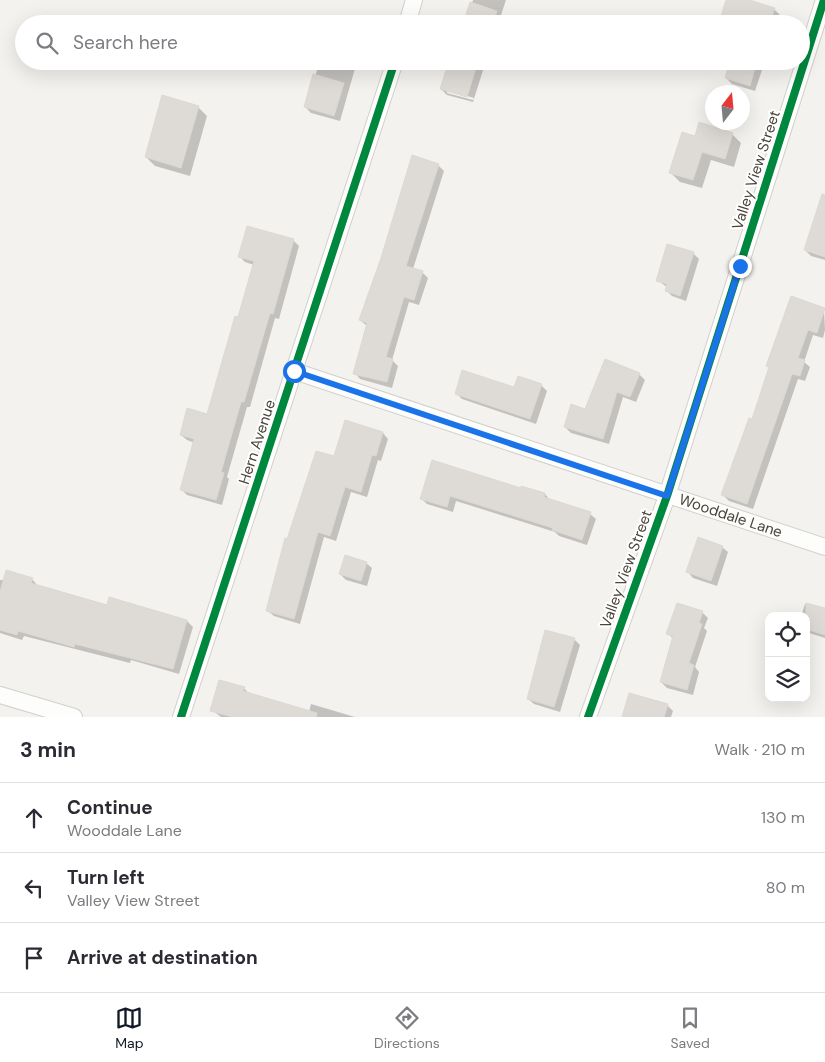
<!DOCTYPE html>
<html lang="en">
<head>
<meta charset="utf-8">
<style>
  body { margin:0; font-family:"DM Sans",sans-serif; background:#f7f7f7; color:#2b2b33 }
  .controls { position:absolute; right:15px; bottom:15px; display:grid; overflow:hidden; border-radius:10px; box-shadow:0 5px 20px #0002 }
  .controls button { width:45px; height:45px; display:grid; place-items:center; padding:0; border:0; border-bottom:1px solid #e1e1e2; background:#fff; color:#2b2b33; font:25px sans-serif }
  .compass { position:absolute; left:705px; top:85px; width:45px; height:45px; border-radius:50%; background:#fff; box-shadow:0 5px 20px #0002; rotate:16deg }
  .stop { position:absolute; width:15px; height:15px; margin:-11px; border:4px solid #1a73e8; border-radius:50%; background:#fff }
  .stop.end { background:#1a73e8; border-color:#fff; box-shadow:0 1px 5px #0008 }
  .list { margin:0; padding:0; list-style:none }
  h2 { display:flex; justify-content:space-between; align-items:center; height:65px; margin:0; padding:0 20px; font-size:21px }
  h2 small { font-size:16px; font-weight:400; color:#7c7c81 }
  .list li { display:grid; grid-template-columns:32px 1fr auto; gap:15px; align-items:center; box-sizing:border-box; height:70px; padding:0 20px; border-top:1px solid #e1e1e2 }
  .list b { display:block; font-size:19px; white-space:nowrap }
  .list p { margin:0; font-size:16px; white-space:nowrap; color:#7c7c81 }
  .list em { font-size:16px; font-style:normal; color:#7c7c81 }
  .icon { flex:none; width:28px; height:28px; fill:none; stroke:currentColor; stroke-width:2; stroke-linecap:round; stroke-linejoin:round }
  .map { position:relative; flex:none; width:825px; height:717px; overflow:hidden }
  .search { position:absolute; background:#fff; box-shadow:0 5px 20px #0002; left:15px; right:15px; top:15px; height:55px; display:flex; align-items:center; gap:12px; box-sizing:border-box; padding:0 18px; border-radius:28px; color:#7c7c81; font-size:19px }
  .sheet { height:275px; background:#fff }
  nav { display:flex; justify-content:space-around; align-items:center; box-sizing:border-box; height:70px; border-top:1px solid #e1e1e2; background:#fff; font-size:14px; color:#7c7c81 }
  nav a { display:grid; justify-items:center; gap:2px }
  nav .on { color:#111827 }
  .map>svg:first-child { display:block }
</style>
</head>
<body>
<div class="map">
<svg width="825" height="717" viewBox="0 0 825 717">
  <rect width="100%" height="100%" fill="#f4f2ee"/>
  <!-- shadow -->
  <path fill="#0003" fill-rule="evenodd" d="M473 0H506L498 24H465Z
    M727 0H746L774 9 780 15 777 24H735L728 22 722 16Z
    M332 21 343 24H331Z
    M320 61H361L359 66 356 65 340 121 311 113 305 107Z
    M450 61H486L473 102 447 95 441 89ZM447 90 474 98 473 100 447 93Z
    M731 61H765L755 91 732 84 726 78Z
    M198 107 207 116 190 176 155 166 146 157Z
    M732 134 741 143 734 167 711 160 702 188 680 182 671 173 695 138Z
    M438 165 444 171 413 269 422 272 428 278 419 305 409 302 392 360 398 366 392 388 360 379 355 373 367 326 360 320Z
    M825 200V260L811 256 805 250Z
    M293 240 299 246 279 319 275 318 250 407H247L227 477 229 479 222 505 187 495 181 489 195 443 187 440 181 435 208 416 254 265 245 262 240 257Z
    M693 253 699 259 686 301 672 296 666 290 667 287 657 280Z
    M824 309 825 330 823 338 813 335 804 362 810 367 805 381 798 379 753 509 729 501 723 495 753 420 770 367Z
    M639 374 645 380 636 402 623 397 609 444 571 433 565 427 586 410Z
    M541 385 547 391 536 424 462 399 456 393Z
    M383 433 388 439 381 461 378 460 367 497 351 492 336 541 324 537 300 624 274 616 268 611 288 540 334 458Z
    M521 490 545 494 550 500 590 514 596 519 587 545 559 536 555 532 456 501 453 512 427 504 421 498Z
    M722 547 728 552 717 586 693 578 688 572Z
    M366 563 372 568 367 586 346 580 340 574Z
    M32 579 38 586 108 606 110 599 187 621 193 627 179 674 131 660 130 663 24 636 22 640 0 633V580Z
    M805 604 825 610V638L806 632V616H801Z
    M702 612 708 618 704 628 707 631 695 667 699 672 693 695 667 688 661 682 673 639 668 633Z
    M574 639 580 645 560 712 534 704 528 699Z
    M244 688 250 695 309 712 311 704 355 717H221L212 710Z
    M667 705 673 711 671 717H623Z"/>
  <!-- building -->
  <path fill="#dedbd6" stroke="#dcd9d4" d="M726 0H750L775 8 769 24H745L721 16Z
    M470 2 497 11 493 24H463Z
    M449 61H478L467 97 440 89Z
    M730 61H757L750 86 725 78Z
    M313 74 344 83 334 116 304 107Z
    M162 95 199 106 181 168 145 157Z
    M699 122 733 133 725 159 702 152 693 180 669 173 682 132 695 136Z
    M412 155 439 164 406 266 423 271 414 300 404 297 386 357 393 359 387 382 353 374 367 323 359 320 381 258Z
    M822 194 825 195V257L804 250Z
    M247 226 294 239 273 314 270 313 244 402H241L221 472 224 473 216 500 180 490 194 439 180 435 187 408 207 414 235 316 238 317 254 261 238 257Z
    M667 244 694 252 680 296 665 291 667 284 656 281Z
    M791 296 825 308 817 333 808 330 798 358 805 360 800 376 792 374 747 504 721 495 749 418 752 419 769 367 766 366Z
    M605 359 640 373 630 397 617 392 603 439 564 427 571 404 585 409Z
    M462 370 514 387 518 376 542 384 530 419 455 394Z
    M345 420 383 432 376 456 372 455 361 492 345 487 330 536 318 532 294 619 266 611 285 538 287 539 316 451 334 456Z
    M432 460 521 488V486L545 493 544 497 591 512 582 540 552 530 553 528 450 496 447 507 420 499Z
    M698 537 723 546 711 581 686 572Z
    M345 555 367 562 361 581 339 574Z
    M6 570 33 578 31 583 107 605 109 597 187 620 173 669 75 644 74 647 18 631 17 635 0 630V592Z
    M677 603 703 611 699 623 702 624 689 663 694 665 687 690 660 682 673 636 666 634Z
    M806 603 825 608V635L806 629Z
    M545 630 575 638 554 707 527 699Z
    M219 680 245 687 243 691 317 713 316 717H233L210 711Z
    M629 693 668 704 664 717H622Z"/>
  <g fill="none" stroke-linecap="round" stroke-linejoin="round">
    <!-- minor casing -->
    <g stroke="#d2d0cb" stroke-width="18">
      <g id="minor">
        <path d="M407 24 414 0"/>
        <path id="s1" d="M294 371 825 547"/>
        <path d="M0 695 74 717"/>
        <path d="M181 717 395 61"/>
        <path d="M588 717 667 496 824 0"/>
      </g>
    </g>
    <!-- minor -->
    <use href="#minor" stroke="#fdfdfc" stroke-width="16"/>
    <!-- cycleway casing -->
    <g stroke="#fff" stroke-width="11">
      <path id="cycleway" d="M181 717 395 61
        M588 717 667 496 824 0"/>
    </g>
    <!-- cycleway -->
    <use href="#cycleway" stroke="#00873e" stroke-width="8"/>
  </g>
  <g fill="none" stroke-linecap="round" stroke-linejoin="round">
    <!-- route -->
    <path stroke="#1a73e8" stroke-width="6" d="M294 371 667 496 740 266"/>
  </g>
  <g text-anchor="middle" stroke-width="4" stroke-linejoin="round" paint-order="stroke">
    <!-- street labels -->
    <g font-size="15" fill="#4b4439" stroke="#fff">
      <text transform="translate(756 170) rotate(-72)" y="5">Valley View Street</text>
      <text transform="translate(257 442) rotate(-72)" y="5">Hern Avenue</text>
      <text dy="5" stroke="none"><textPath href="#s1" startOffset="460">Wooddale Lane</textPath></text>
      <text transform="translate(626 569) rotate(-70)" y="5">Valley View Street</text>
    </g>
  </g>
</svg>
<div class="controls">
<button><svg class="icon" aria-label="locate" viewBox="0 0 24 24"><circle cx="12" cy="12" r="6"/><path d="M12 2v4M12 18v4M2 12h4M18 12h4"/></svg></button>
<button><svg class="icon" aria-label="layers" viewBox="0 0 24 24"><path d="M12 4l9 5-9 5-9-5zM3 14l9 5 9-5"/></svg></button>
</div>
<svg class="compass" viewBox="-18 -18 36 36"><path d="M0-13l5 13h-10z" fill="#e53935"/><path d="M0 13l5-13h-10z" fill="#7c7c81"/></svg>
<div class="stop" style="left:294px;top:371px"></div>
<div class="stop end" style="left:740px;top:266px"></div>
<div class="search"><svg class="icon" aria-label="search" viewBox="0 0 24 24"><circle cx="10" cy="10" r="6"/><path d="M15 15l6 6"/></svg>Search here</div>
</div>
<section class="sheet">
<h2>3 min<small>Walk · 210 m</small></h2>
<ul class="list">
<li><svg class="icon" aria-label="ahead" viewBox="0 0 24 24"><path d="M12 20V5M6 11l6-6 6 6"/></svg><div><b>Continue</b><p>Wooddale Lane</p></div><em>130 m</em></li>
<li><svg class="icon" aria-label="left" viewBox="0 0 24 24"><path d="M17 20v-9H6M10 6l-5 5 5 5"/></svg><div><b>Turn left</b><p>Valley View Street</p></div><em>80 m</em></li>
<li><svg class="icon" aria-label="arrive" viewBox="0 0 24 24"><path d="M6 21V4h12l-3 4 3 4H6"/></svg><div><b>Arrive at destination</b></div></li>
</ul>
</section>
<nav>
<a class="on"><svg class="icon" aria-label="map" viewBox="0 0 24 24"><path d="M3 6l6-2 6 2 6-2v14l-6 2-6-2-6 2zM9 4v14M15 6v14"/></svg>Map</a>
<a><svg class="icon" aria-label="directions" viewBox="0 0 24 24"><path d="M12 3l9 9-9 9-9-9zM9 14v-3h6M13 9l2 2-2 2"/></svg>Directions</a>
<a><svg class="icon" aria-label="saved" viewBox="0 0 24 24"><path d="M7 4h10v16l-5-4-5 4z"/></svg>Saved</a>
</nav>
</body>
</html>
